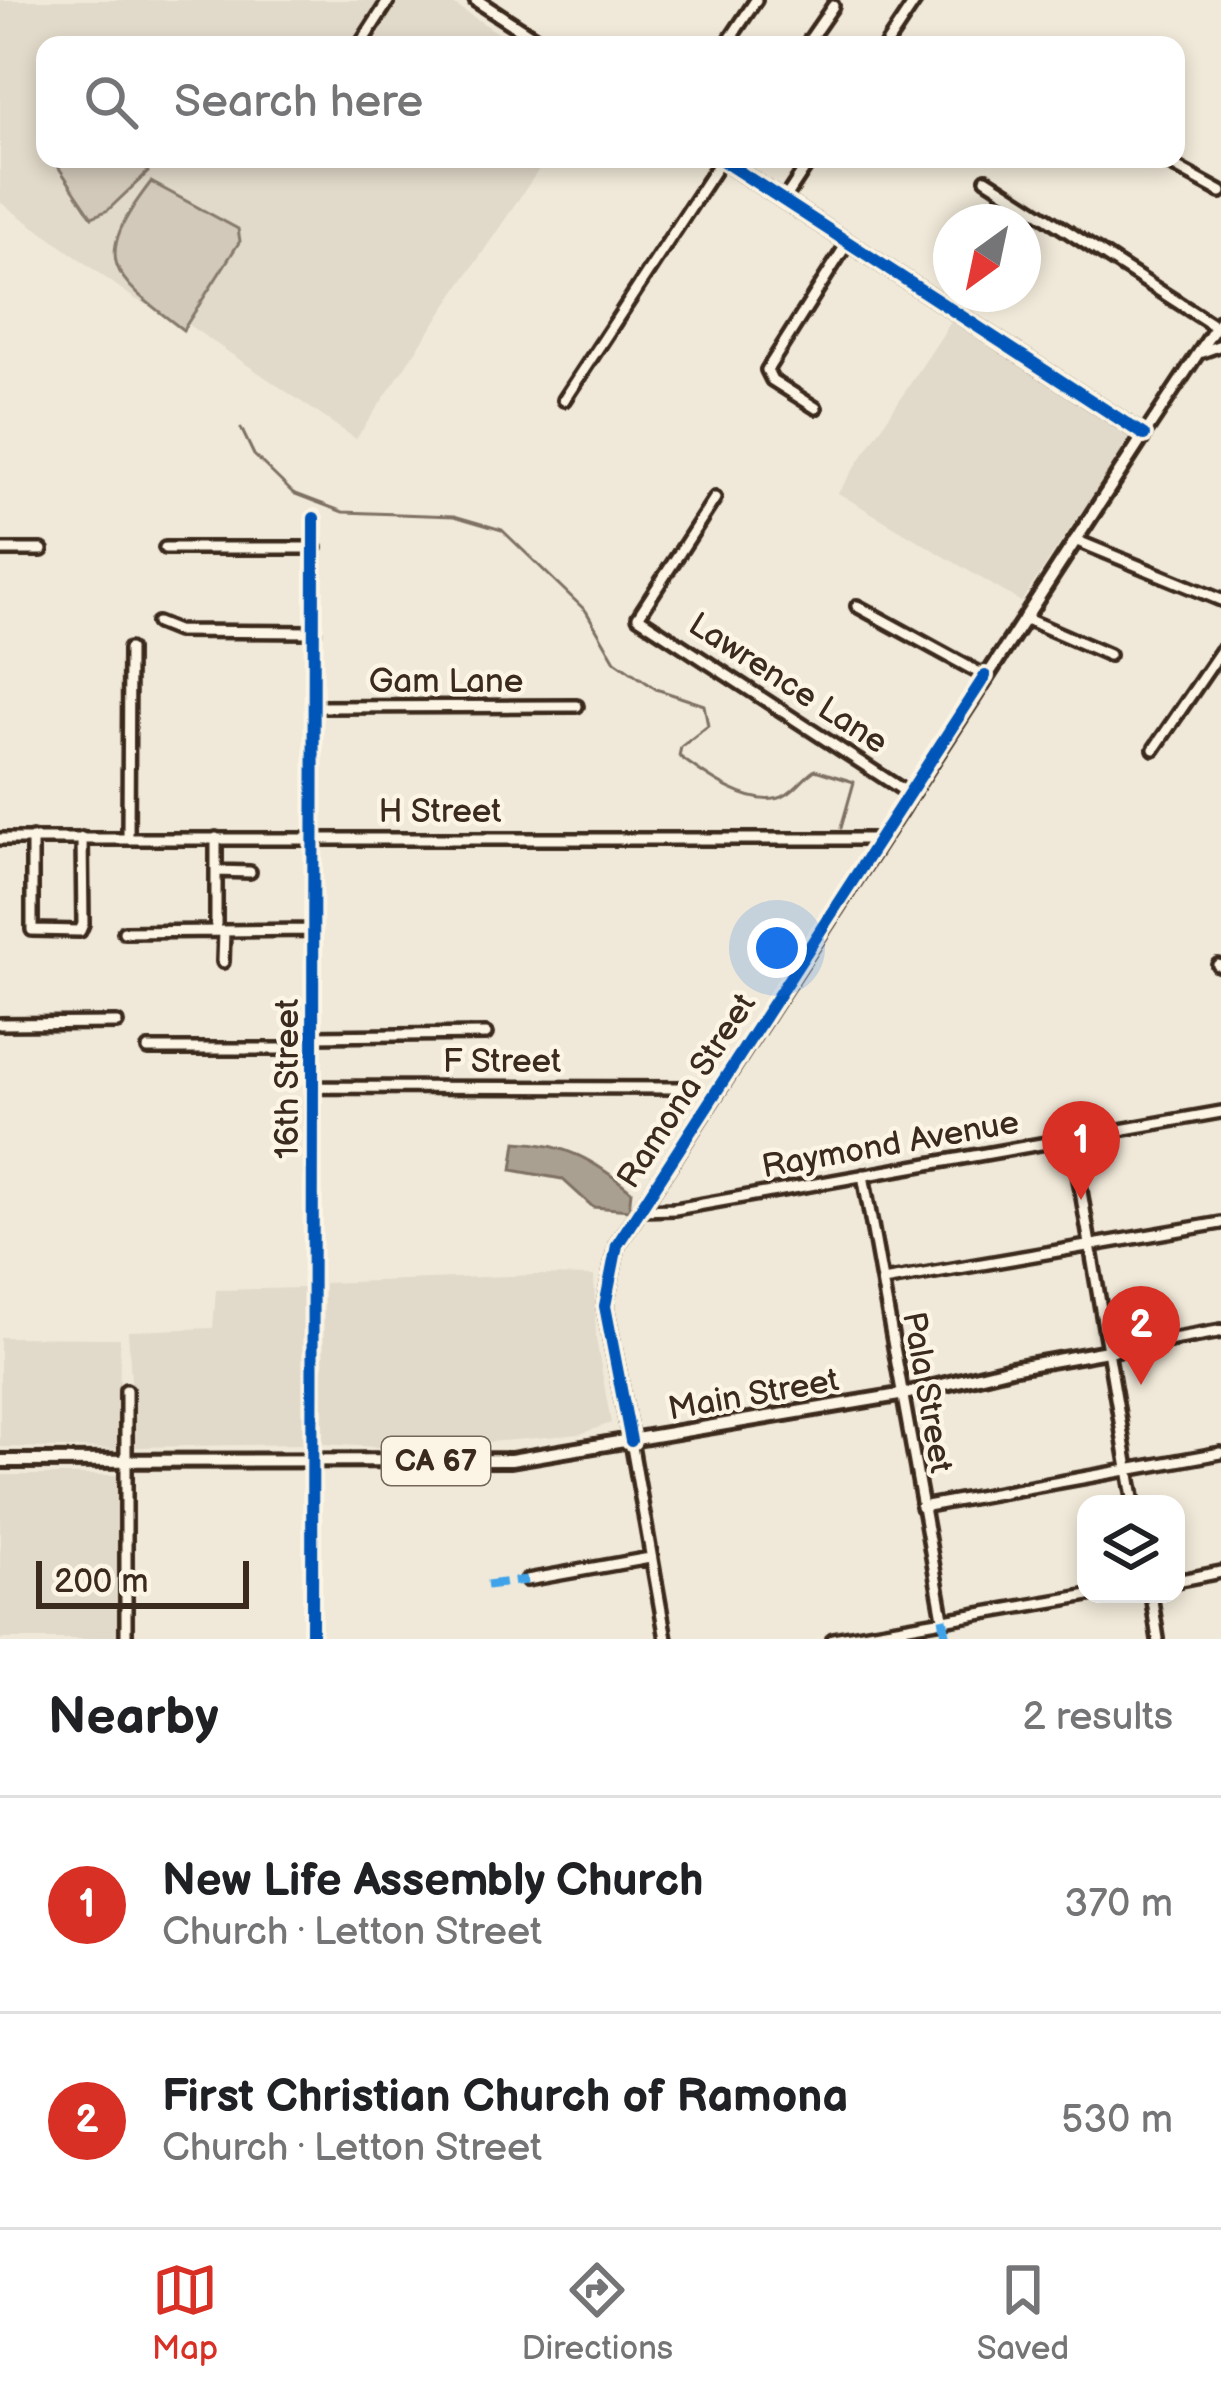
<!DOCTYPE html>
<html lang="en">
<head>
<meta charset="utf-8">
<style>
  body { margin:0; font-family:"Balsamiq Sans",sans-serif; background:#f2f2f2; color:#202124 }
  .controls { position:absolute; right:36px; bottom:36px; display:grid; overflow:hidden; border-radius:24px; box-shadow:0 6px 18px #0003 }
  .controls button { width:108px; height:108px; display:grid; place-items:center; padding:0; border:0; border-bottom:3px solid #e0e0e0; background:#fff; color:#202124; font:60px sans-serif }
  .compass { position:absolute; left:933px; top:204px; width:108px; height:108px; border-radius:50%; background:#fff; box-shadow:0 6px 18px #0003; rotate:213deg }
  .scale { position:absolute; left:36px; bottom:30px; width:213px; box-sizing:border-box; padding-left:12px; border:6px solid #3b2a1e; border-top:0; font-size:33px; line-height:42px; white-space:nowrap; color:#3b2a1e; -webkit-text-stroke:9px #fcf5e5; paint-order:stroke }
  .you { position:absolute; left:777px; top:948px; width:42px; height:42px; margin:-30px; border:9px solid #fff; border-radius:50%; background:#1a73e8; box-shadow:0 0 0 18px #1a73e833 }
  .badge { display:grid; place-items:center; width:78px; height:78px; border-radius:50%; background:#d93025; color:#fff; font-size:39px; font-weight:700 }
  .pin { position:absolute; translate:-50% -99px; filter:drop-shadow(0 3px 6px #0008) }
  .pin::after { content:''; position:absolute; top:63px; width:42px; height:36px; background:inherit; clip-path:polygon(0 0,100% 0,50% 100%) }
  .list { margin:0; padding:0; list-style:none }
  h2 { display:flex; justify-content:space-between; align-items:center; height:156px; margin:0; padding:0 48px; font-size:51px }
  h2 small { font-size:39px; font-weight:400; color:#757577 }
  .list li { display:grid; grid-template-columns:78px 1fr auto; gap:36px; align-items:center; box-sizing:border-box; height:216px; padding:0 48px; border-top:3px solid #e0e0e0 }
  .list b { display:block; font-size:45px; white-space:nowrap }
  .list p { margin:0; font-size:39px; white-space:nowrap; color:#757577 }
  .list em { font-size:39px; font-style:normal; color:#757577 }
  .icon { flex:none; width:66px; height:66px; fill:none; stroke:currentColor; stroke-width:2; stroke-linecap:round; stroke-linejoin:round }
  .map { position:relative; flex:none; width:1221px; height:1639px; overflow:hidden }
  .search { position:absolute; background:#fff; box-shadow:0 6px 18px #0003; left:36px; right:36px; top:36px; height:132px; display:flex; align-items:center; gap:30px; box-sizing:border-box; padding:0 42px; border-radius:24px; color:#757577; font-size:45px }
  .sheet { height:588px; background:#fff }
  nav { display:flex; justify-content:space-around; align-items:center; box-sizing:border-box; height:168px; border-top:3px solid #e0e0e0; background:#fff; font-size:33px; color:#757577 }
  nav a { display:grid; justify-items:center; gap:6px }
  nav .on { color:#d93025 }
  .map>svg:first-child { display:block }
</style>
</head>
<body>
<div class="map">
<svg width="1221" height="1639" viewBox="0 0 1221 1639">
  <rect width="100%" height="100%" fill="#f0e9d9"/>
  <filter id="ink" filterUnits="userSpaceOnUse"><feTurbulence type="fractalNoise" baseFrequency=".00833" numOctaves="2"/><feDisplacementMap in="SourceGraphic" scale="24" xChannelSelector="R" yChannelSelector="G"/><feConvolveMatrix kernelMatrix="1 2 1 2 8 2 1 2 1" color-interpolation-filters="sRGB"/></filter>
  <g filter="url(#ink)">
    <!-- built -->
    <path fill="#e1d9c9" d="M0 0H382L351 45H45V159H546L356 439 187 324 135 299 0 202Z
      M396 0H447L517 45H365Z
      M951 322 1131 438 1021 602 838 493Z
      M537 1275 594 1276 596 1339 611 1423 580 1434 413 1449 323 1444 324 1283Z
      M305 1288 304 1444 135 1447 128 1331 213 1328 216 1290Z
      M0 1337 120 1338 119 1449 0 1447Z
      M0 1475H117L118 1639H0Z"/>
    <!-- green -->
    <path fill="#d2c9ba" stroke="#867a6c" stroke-width="3" d="M53 159H138L148 172 108 210 92 217Z
      M151 182 238 229 240 241 183 330C112 276 89 262 151 182Z"/>
    <!-- water -->
    <path fill="#aaa091" stroke="#7e7163" stroke-width="3" d="M516 1142C566 1144 594 1160 631 1191L629 1210 593 1207 562 1179 512 1170Z"/>
    <g fill="none" stroke-linecap="round" stroke-linejoin="round">
      <!-- stream -->
      <path stroke="#7e7163" stroke-width="3" d="M241 428 254 455 293 493 343 512 454 516 502 530 586 611 615 661 656 689 704 705 708 726 681 747 679 756C702 773 755 813 786 795 797 789 804 777 815 770L854 782 841 828"/>
      <!-- minor casing -->
      <g stroke="#3b2a1e" stroke-width="18">
        <path id="minor" d="M360 45 389 0
          M726 45 756 0
          M806 45 833 6
          M886 45 916 0
          M1161 159 1221 192
          M986 179 1216 327
          M784 200 811 159
          M1199 353 1221 345
          M564 400 722 159
          M816 408 772 380 767 370 848 242
          M1144 435 1221 319
          M715 498 638 617 909 794
          M1075 540 1221 600
          M165 548H316
          M0 550H42
          M857 606 985 676
          M1024 618 1109 655
          M157 623 177 631 315 632
          M314 707 577 706
          M1154 749 1221 651
          M32 838V930L80 931 83 924 82 838
          M128 838 129 649
          M0 839H881
          M216 871 250 872
          M216 931V838
          M124 932 314 930
          M223 962 224 931
          M1218 965 1221 966
          M0 1024 117 1023
          M313 1036 486 1034
          M148 1049H313
          M313 1087 691 1088
          M1072 1138 1134 1504
          M863 1175 943 1618
          M639 1210 675 1209 1221 1112
          M883 1281 1221 1223
          M631 1441 666 1639
          M921 1507 1221 1453
          M527 1580 650 1558
          M1176 1581 1221 1572
          M1151 1594 1158 1639
          M126 1639V1390
          M312 1639 314 518
          M833 1639 1095 1594"/>
      </g>
      <!-- major casing -->
      <g stroke="#3b2a1e" stroke-width="20">
        <path id="major" d="M476 0 545 45
          M631 1441 605 1306 617 1245 1144 435 720 159
          M0 1461 511 1460 905 1394 1011 1368 1221 1331"/>
      </g>
      <!-- minor -->
      <use href="#minor" stroke="#fcf5e5" stroke-width="9"/>
      <!-- major -->
      <use href="#major" stroke="#fcf5e5" stroke-width="10"/>
      <!-- quiet -->
      <path stroke="#3fa3ea" stroke-width="9" stroke-dasharray="18 9" stroke-linecap="butt" d="M487 1585 527 1580
        M943 1618 947 1639"/>
      <!-- cycleway casing -->
      <g stroke="#fcf5e5" stroke-width="20">
        <path id="cycleway" d="M720 159 1144 435
          M631 1441 605 1306 617 1245 985 676
          M312 1639 314 518"/>
      </g>
      <!-- cycleway -->
      <use href="#cycleway" stroke="#0057b8" stroke-width="12"/>
    </g>
  </g>
  <g text-anchor="middle" stroke-width="9" stroke-linejoin="round" paint-order="stroke">
    <!-- shield labels -->
    <rect fill="#fcf5e5" stroke="#75675a" stroke-width="3" x="382" y="1437" width="108" height="48" rx="9"/>
    <g font-size="30" font-weight="bold" fill="#3b2a1e">
      <text x="436" y="1471">CA 67</text>
    </g>
    <!-- street labels -->
    <g font-size="33" fill="#3b2a1e" stroke="#fcf5e5">
      <text x="446" y="692">Gam Lane</text>
      <text transform="translate(789 682) rotate(33)" y="12">Lawrence Lane</text>
      <text x="440" y="822">H Street</text>
      <text x="502" y="1072">F Street</text>
      <text transform="translate(286 1079) rotate(-90)" y="12">16th Street</text>
      <text transform="translate(685 1090) rotate(-57)" y="12">Ramona Street</text>
      <text transform="translate(890 1143) rotate(-10)" y="12">Raymond Avenue</text>
      <text transform="translate(929 1392) rotate(80)" y="12">Pala Street</text>
      <text transform="translate(753 1393) rotate(-10)" y="12">Main Street</text>
    </g>
  </g>
</svg>
<div class="controls">
<button><svg class="icon" aria-label="layers" viewBox="0 0 24 24"><path d="M12 4l9 5-9 5-9-5zM3 14l9 5 9-5"/></svg></button>
</div>
<svg class="compass" viewBox="-18 -18 36 36"><path d="M0-13l5 13h-10z" fill="#e53935"/><path d="M0 13l5-13h-10z" fill="#757577"/></svg>
<div class="scale">200 m</div>
<div class="you"></div>
<div class="pin badge" style="left:1081px;top:1200px">1</div>
<div class="pin badge" style="left:1141px;top:1385px">2</div>
<div class="search"><svg class="icon" aria-label="search" viewBox="0 0 24 24"><circle cx="10" cy="10" r="6"/><path d="M15 15l6 6"/></svg>Search here</div>
</div>
<section class="sheet">
<h2>Nearby<small>2 results</small></h2>
<ul class="list">
<li><span class="badge">1</span><div><b>New Life Assembly Church</b><p>Church · Letton Street</p></div><em>370 m</em></li>
<li><span class="badge">2</span><div><b>First Christian Church of Ramona</b><p>Church · Letton Street</p></div><em>530 m</em></li>
</ul>
</section>
<nav>
<a class="on"><svg class="icon" aria-label="map" viewBox="0 0 24 24"><path d="M3 6l6-2 6 2 6-2v14l-6 2-6-2-6 2zM9 4v14M15 6v14"/></svg>Map</a>
<a><svg class="icon" aria-label="directions" viewBox="0 0 24 24"><path d="M12 3l9 9-9 9-9-9zM9 14v-3h6M13 9l2 2-2 2"/></svg>Directions</a>
<a><svg class="icon" aria-label="saved" viewBox="0 0 24 24"><path d="M7 4h10v16l-5-4-5 4z"/></svg>Saved</a>
</nav>
</body>
</html>
